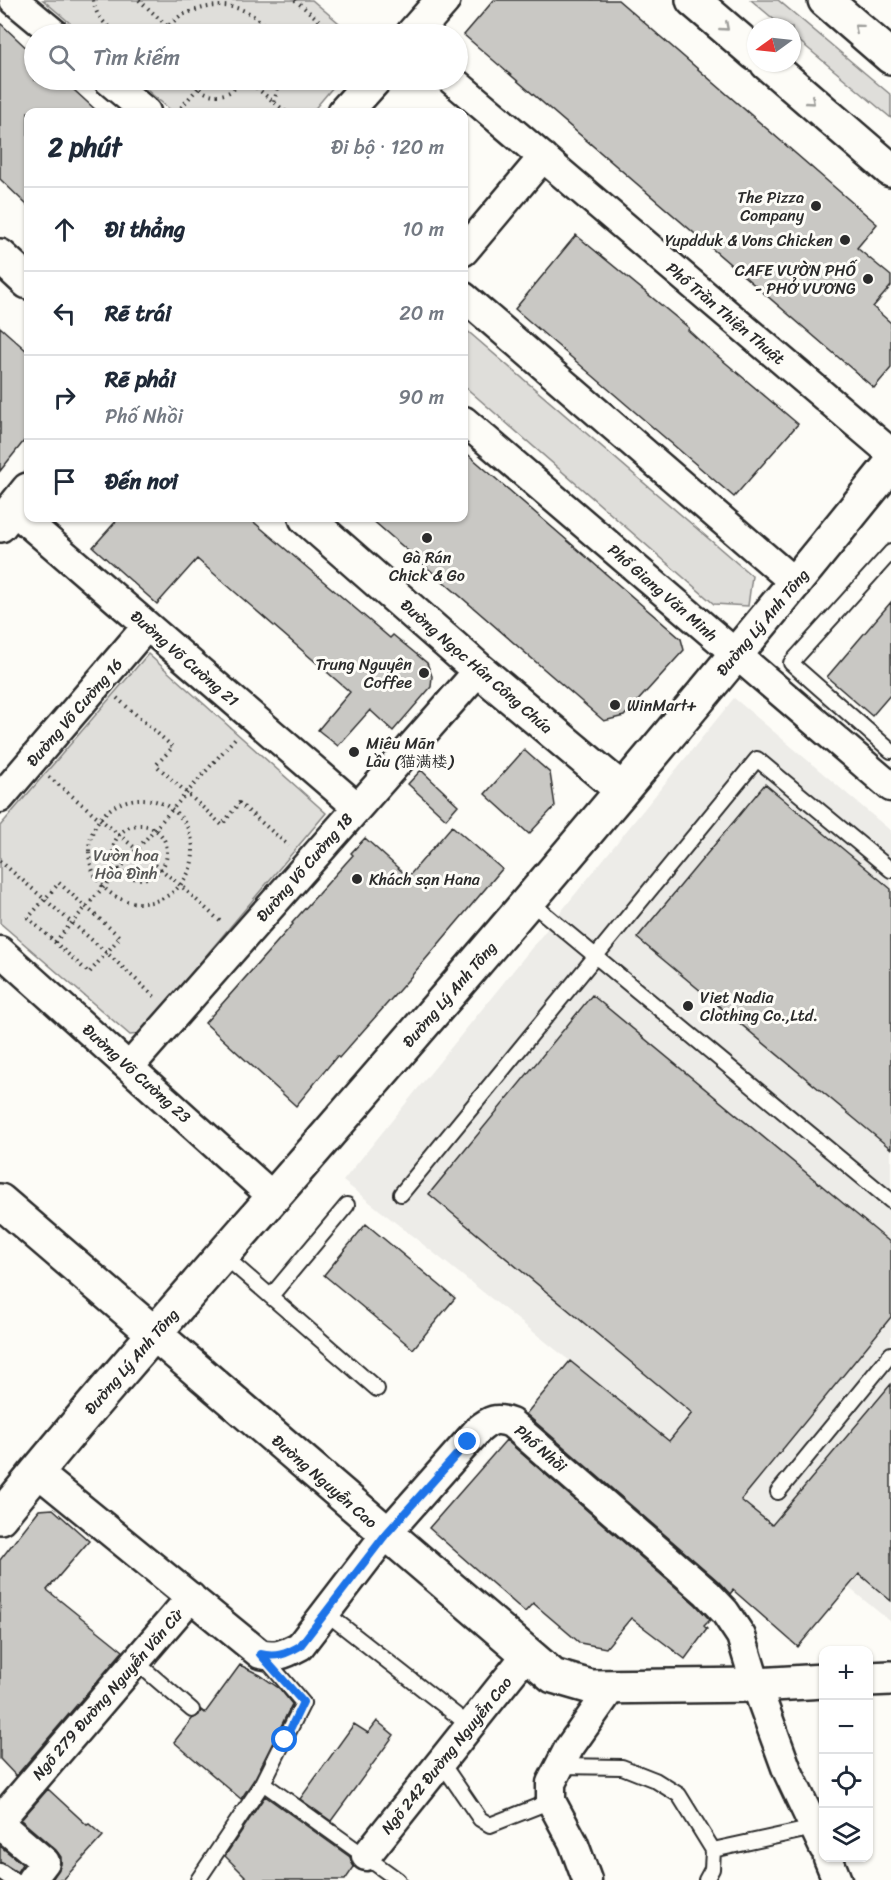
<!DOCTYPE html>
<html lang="vi">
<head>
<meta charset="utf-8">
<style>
  body { margin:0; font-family:Sriracha,"LXGW WenKai TC",sans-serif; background:#f6f6f7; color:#1f2937 }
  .controls { position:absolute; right:18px; bottom:18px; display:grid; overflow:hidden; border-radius:12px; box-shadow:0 2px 4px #0004 }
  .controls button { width:54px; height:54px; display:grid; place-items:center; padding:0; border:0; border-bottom:2px solid #e0e1e3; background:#fff; color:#1f2937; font:30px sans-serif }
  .compass { position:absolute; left:747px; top:18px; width:54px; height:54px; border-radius:50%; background:#fff; box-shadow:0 2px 4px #0004; rotate:255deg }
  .stop { position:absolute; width:18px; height:18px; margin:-14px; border:4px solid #1a73e8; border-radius:50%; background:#fff }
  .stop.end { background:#1a73e8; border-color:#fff; box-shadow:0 2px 6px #0008 }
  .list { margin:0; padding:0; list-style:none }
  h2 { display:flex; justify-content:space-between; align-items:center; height:78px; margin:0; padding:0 24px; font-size:26px }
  h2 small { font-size:20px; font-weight:400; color:#747a83 }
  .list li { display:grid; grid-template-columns:39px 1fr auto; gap:18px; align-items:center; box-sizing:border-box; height:84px; padding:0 24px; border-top:2px solid #e0e1e3 }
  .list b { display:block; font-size:22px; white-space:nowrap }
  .list p { margin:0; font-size:20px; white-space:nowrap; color:#747a83 }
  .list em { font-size:20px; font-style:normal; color:#747a83 }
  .icon { flex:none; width:33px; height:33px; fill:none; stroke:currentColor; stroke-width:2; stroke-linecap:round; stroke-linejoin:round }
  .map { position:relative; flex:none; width:891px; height:1880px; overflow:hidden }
  .search { position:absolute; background:#fff; box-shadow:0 2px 4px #0004; left:24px; top:24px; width:444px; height:66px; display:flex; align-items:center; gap:15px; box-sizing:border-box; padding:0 21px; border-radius:33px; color:#747a83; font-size:22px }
  .panel { position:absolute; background:#fff; box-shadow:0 2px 4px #0004; left:24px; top:108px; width:444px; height:414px; border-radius:12px }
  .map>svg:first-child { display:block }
</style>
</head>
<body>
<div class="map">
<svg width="891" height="1880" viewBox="0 0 891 1880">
  <rect width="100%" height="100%" fill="#fdfcf7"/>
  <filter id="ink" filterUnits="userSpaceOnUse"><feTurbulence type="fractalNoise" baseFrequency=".0167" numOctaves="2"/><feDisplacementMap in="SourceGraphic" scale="12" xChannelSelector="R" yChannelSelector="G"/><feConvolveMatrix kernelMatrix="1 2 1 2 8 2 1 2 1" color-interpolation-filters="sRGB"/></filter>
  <g filter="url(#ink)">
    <!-- built -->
    <path fill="#edece8" d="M734 698 891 831V1622L570 1361 343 1181Z"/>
    <!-- green -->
    <path fill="#dfdeda" stroke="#858482" stroke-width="1.5" d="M43 0H312L352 34H83Z
      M751 0H778L891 95V118L792 35V27H783Z
      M135 80H339L312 112H173Z
      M464 328 752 576 748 606 714 604 464 386Z
      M148 654 326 813 140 1034 130 1035 0 923V826Z"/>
    <!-- building -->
    <path fill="#c9c8c4" stroke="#2b2b2b" stroke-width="1.5" d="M494 0H618L877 224 857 248 891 276V286L873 307 891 323V368L874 388 464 35Z
      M0 23 34 55V80H63L98 112H28V206L0 179Z
      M576 235 689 328 688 330 701 342 798 424 734 497 515 309Z
      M0 327 28 352V436L0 471Z
      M464 451 681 639 684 650 624 716 604 721 370 518H464Z
      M119 518H249L390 638 393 635 427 663 432 676 431 687 393 731 370 710 338 746 318 730 350 692 197 559 157 604 93 547Z
      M891 602V694L872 716 827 677Z
      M524 750 550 773 555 806 529 834 485 794Z
      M421 770 458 805 446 819 408 784Z
      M765 784 891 889V1149L637 938Z
      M452 826 502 869 408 980 339 1058 337 1056 296 1106 205 1023 293 924 292 923 353 855 351 853 365 838 408 877Z
      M592 995 891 1243V1317L741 1500 772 1525 891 1384V1601L859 1574 798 1647 733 1590 730 1594 718 1581 526 1414 570 1361 669 1441 692 1413 429 1194Z
      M366 1224 455 1298 413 1349 324 1275Z
      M506 1440 696 1605 710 1620 704 1626 707 1629 685 1659 631 1618 606 1648 580 1643 533 1603 525 1612 429 1528Z
      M53 1509 89 1541 47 1590 123 1651 16 1776 0 1759V1560L39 1510Z
      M240 1665 260 1675 280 1689 292 1704 255 1778 241 1799 174 1742 192 1719 199 1715 201 1710 205 1713Z
      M377 1721 394 1735 331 1821 300 1799 354 1724 368 1733Z
      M48 1789 87 1825 89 1824 103 1836 63 1880H52L61 1864V1857L56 1850 21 1820Z
      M265 1796 350 1857 354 1867 345 1880H249L225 1856Z
      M0 1846 22 1864 17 1872 0 1862Z"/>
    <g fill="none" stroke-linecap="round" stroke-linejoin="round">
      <!-- lane casing -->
      <g stroke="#2b2b2b" stroke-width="18">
        <path id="lane" d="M891 552 791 663 891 751
          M529 901 891 1201
          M401 1194 757 759 891 870
          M223 1255 377 1389
          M271 1296 347 1205
          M778 1492 891 1354
          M326 1613 470 1726
          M135 1661 192 1710
          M441 1762 480 1819 490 1825 551 1801
          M560 1766 622 1767 655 1780 679 1795 713 1850 814 1828
          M263 1783 398 1880
          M0 1871 13 1880
          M198 1880 263 1783 303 1703 263 1656
          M706 1880 712 1869 713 1850"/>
      </g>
      <!-- street casing -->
      <g stroke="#2b2b2b" stroke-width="33">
        <path id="street" d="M14 0 55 34
          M108 80 146 112
          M452 80 891 453
          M464 251 543 157
          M464 297 795 583
          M464 421 891 787
          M13 510 357 807
          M0 798 147 626
          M0 951 273 1197
          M130 1066 479 670
          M37 1472 260 1654C276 1658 285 1654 300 1646L386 1534 478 1430C490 1420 496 1417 511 1423L707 1593 725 1612 741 1636 756 1685 787 1770 824 1848
          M0 1820 191 1597
          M0 1824 45 1862 31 1880
          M366 1856 527 1654
          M828 1858 837 1880
          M587 1880 573 1842 551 1801V1783L569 1748 612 1687"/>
      </g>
      <!-- secondary casing -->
      <g stroke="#2b2b2b" stroke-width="38">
        <path id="secondary" d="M413 34 443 0
          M345 112 374 80
          M0 256 28 282
          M306 518 479 670 622 790
          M0 525 28 490
          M0 1201 553 1676 591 1687 756 1685 824 1681
          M0 1517C106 1386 219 1260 329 1133 520 913 709 691 891 464
          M868 1679 891 1678"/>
      </g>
      <!-- primary casing -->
      <g stroke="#2b2b2b" stroke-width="38">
        <path id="primary" d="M693 0 756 54
          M825 0 891 57
          M767 63 891 170"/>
      </g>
      <!-- path -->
      <path stroke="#2b2b2b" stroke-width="4" stroke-dasharray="1.5 4.5" stroke-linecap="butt" d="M93 0C96 17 106 27 121 34
        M139 0 176 34
        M295 0 335 34
        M154 34C165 30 171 23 180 16 216 0 247 1 272 34
        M192 80C203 100 231 100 241 80
        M247 80 286 112
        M274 102 280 80
        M177 112 198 88
        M117 698 173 747 156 765 222 825 239 803 289 846
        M49 777 180 885 222 923
        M89 851a52 52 0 1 1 104 0a52 52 0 1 1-104 0Z
        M113 852a27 27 0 1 1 54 0a27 27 0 1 1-54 0Z
        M0 861 107 953 157 999
        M59 883 120 937 89 973 28 918Z
        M55 942 237 736"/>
      <!-- lane -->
      <use href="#lane" stroke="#fdfcf7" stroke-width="14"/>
      <!-- street -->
      <use href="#street" stroke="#fdfcf7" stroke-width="28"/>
      <!-- secondary -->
      <use href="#secondary" stroke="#fdfcf7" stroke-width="33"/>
      <!-- primary -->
      <use href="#primary" stroke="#fdfcf7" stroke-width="33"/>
    </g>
    <!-- one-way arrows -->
    <defs><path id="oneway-chevron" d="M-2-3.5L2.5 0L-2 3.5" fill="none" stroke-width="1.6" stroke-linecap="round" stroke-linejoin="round" transform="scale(1.5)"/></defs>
    <g stroke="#9e9e9b">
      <use href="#oneway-chevron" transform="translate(725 27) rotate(41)"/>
      <use href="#oneway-chevron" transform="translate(858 28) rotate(-140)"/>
      <use href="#oneway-chevron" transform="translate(811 101) rotate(41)"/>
    </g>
  </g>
  <g fill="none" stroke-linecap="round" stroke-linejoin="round" filter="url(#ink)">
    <!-- route -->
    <path stroke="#1a73e8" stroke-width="8" d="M285 1740 303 1702 260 1654C276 1658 286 1654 300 1646L386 1534 468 1442"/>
  </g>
  <!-- markers -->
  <g fill="#2b2b2b" stroke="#fdfcf7" stroke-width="2">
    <circle cx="816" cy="206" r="6"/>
    <circle cx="845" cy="240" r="6"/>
    <circle cx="868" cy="279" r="6"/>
    <circle cx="427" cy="538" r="6"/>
    <circle cx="424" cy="673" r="6"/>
    <circle cx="615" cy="705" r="6"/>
    <circle cx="354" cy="752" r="6"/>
    <circle cx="357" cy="879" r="6"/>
    <circle cx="688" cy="1006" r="6"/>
  </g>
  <g text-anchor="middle" stroke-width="6" stroke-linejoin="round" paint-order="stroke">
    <!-- poi labels -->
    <g font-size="16" fill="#2b2b2b" stroke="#fdfcf7" text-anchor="end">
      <text x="804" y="203">The Pizza<tspan x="804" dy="18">Company</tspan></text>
      <text x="833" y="246">Yupdduk &amp; Vons Chicken</text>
      <text x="856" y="276">CAFE VƯỜN PHỐ<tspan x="856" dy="18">- PHỞ VƯƠNG</tspan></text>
      <text x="427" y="563" text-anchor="middle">Gà Rán<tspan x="427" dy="18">Chick &amp; Go</tspan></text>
      <text x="412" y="670">Trung Nguyên<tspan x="412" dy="18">Coffee</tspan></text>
      <text x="627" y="711" text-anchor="start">WinMart+</text>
      <text x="366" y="749" text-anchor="start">Miêu Mãn<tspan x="366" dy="18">Lầu (猫满楼)</tspan></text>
      <text x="369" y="885" text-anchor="start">Khách sạn Hana</text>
      <text x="700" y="1003" text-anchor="start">Viet Nadia<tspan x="700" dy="18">Clothing Co.,Ltd.</tspan></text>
    </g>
    <!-- street labels -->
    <g font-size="16" fill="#2b2b2b" stroke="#fdfcf7">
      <text transform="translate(726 313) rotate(40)" y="6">Phố Trần Thiện Thuật</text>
      <text transform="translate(663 592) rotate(41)" y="6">Phố Giang Văn Minh</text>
      <text transform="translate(762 622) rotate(-50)" y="6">Đường Lý Anh Tông</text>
      <text transform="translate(185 658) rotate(41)" y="6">Đường Võ Cường 21</text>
      <text transform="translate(477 666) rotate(41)" y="6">Đường Ngọc Hân Công Chúa</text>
      <text transform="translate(74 712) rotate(-49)" y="6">Đường Võ Cường 16</text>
      <text transform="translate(304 867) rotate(-49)" y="6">Đường Võ Cường 18</text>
      <text transform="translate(449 994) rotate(-49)" y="6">Đường Lý Anh Tông</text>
      <text transform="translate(137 1073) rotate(42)" y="6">Đường Võ Cường 23</text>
      <text transform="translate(131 1361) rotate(-49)" y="6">Đường Lý Anh Tông</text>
      <text transform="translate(541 1448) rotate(41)" y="6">Phố Nhồi</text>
      <text transform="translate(325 1481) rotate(41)" y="6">Đường Nguyễn Cao</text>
      <text transform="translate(107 1694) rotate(-49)" y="6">Ngõ 279 Đường Nguyễn Văn Cừ</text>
      <text transform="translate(446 1755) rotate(-51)" y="6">Ngõ 242 Đường Nguyễn Cao</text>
    </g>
    <!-- park labels -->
    <g font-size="16" fill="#585857" stroke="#fdfcf7">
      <text x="126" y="861">Vườn hoa<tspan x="126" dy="18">Hòa Đình</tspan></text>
    </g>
  </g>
</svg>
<div class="controls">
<button>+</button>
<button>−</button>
<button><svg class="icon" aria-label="locate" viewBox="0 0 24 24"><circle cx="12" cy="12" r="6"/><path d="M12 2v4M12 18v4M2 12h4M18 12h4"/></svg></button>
<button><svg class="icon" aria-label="layers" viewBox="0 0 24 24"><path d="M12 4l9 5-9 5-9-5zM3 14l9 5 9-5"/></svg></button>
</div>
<svg class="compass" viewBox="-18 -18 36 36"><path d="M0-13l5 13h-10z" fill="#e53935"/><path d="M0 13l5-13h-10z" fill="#747a83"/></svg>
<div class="stop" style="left:285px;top:1740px"></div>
<div class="stop end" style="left:468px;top:1442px"></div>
<div class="search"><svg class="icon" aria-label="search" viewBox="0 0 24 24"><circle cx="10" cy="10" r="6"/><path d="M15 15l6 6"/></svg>Tìm kiếm</div>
<section class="panel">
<h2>2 phút<small>Đi bộ · 120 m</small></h2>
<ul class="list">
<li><svg class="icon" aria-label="ahead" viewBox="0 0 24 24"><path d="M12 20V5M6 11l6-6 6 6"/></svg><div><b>Đi thẳng</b></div><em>10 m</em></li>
<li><svg class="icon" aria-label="left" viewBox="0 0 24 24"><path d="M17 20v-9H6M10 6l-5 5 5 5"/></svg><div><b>Rẽ trái</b></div><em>20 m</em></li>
<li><svg class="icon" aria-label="right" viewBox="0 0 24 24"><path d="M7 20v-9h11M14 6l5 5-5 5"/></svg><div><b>Rẽ phải</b><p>Phố Nhồi</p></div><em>90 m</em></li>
<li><svg class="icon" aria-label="arrive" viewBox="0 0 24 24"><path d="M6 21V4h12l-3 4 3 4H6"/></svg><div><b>Đến nơi</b></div></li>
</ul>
</section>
</div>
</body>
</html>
